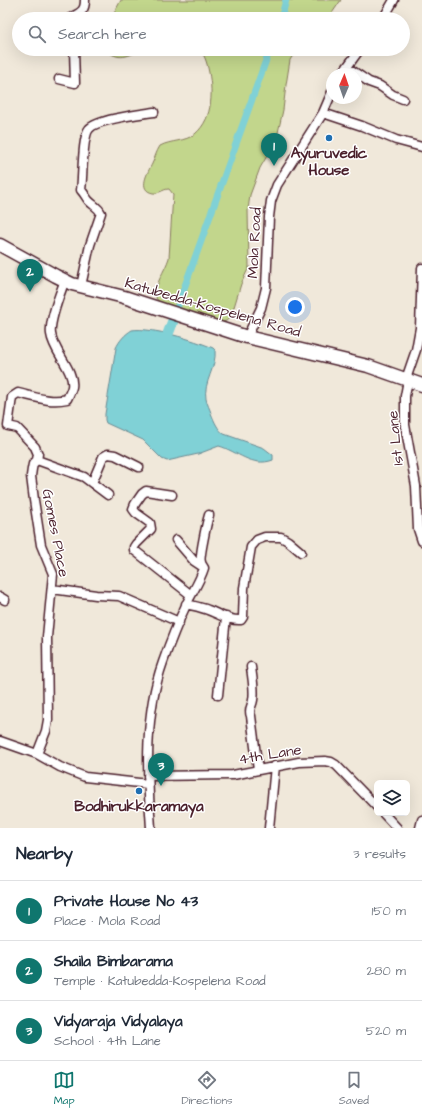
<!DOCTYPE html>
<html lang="en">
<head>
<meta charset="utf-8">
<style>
  body { margin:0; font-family:"Architects Daughter",sans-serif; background:#f6f6f7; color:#1f2937 }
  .controls { position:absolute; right:12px; bottom:12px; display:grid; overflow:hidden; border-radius:6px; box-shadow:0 4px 16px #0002 }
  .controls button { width:36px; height:36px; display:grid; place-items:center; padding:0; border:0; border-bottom:1px solid #e0e1e3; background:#fff; color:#1f2937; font:20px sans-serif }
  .compass { position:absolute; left:326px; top:68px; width:36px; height:36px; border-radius:50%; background:#fff; box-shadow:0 4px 16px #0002; rotate:2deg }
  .you { position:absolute; left:295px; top:307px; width:14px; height:14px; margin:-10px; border:3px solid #fff; border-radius:50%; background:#1a73e8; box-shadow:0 0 0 6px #1a73e833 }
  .badge { display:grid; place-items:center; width:26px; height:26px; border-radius:50%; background:#0f766e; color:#fff; font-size:13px; font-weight:700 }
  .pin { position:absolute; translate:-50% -33px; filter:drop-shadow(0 1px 2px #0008) }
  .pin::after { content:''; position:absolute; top:21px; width:14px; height:12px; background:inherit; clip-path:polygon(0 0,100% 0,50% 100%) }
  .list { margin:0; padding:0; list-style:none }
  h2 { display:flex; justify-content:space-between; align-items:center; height:52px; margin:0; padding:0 16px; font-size:17px }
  h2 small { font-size:13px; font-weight:400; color:#747a83 }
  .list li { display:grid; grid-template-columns:26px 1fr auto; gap:12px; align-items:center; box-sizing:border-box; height:60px; padding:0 16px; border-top:1px solid #e0e1e3 }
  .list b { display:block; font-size:15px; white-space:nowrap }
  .list p { margin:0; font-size:13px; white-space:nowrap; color:#747a83 }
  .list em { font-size:13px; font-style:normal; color:#747a83 }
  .icon { flex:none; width:22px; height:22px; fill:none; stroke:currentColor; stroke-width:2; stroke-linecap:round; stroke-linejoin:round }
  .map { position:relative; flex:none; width:422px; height:828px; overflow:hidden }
  .search { position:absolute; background:#fff; box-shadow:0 4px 16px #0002; left:12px; right:12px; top:12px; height:44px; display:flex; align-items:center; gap:10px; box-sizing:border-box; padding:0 14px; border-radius:22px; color:#747a83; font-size:15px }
  .sheet { height:232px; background:#fff }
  nav { display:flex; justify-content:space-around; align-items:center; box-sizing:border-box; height:56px; border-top:1px solid #e0e1e3; background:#fff; font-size:11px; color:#747a83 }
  nav a { display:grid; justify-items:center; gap:2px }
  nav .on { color:#0f766e }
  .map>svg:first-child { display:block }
</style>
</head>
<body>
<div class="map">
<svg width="422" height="828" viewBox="0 0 422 828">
  <rect width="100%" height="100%" fill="#f0e8da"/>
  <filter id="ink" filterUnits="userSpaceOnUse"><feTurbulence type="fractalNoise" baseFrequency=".025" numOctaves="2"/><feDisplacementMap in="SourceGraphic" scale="8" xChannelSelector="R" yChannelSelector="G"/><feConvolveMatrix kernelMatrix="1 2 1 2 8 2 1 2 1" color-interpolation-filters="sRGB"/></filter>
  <g filter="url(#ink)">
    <!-- green -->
    <path fill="#c2d68c" stroke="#867a5c" d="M121 0H341L328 19H111Z
      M105 49H143C129 56 118 62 105 49Z
      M187 49H297L290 60 286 85 283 110 277 137 274 144 260 168 250 195 248 210 249 267 241 284 231 317 226 321 223 322 159 302 156 298C154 284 165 271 169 258L173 194 169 189C163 189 159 194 153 193 137 190 148 172 152 164 155 158 156 152 160 146 171 140 185 142 195 134 214 118 213 89 208 68 207 64 206 60 204 56 200 51 193 51 187 49Z"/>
    <!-- water -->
    <path fill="#80d1d6" stroke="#6a8a92" d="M132 330C151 327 195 340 213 348L215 350C217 367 203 382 206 399 207 404 210 409 211 413 214 421 218 430 224 434L264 448 273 455V460C252 468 237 451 219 446L198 454 167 461 162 459 143 440 106 423 105 420V414L116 348C119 341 125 334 132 330Z"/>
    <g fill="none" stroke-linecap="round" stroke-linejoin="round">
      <!-- canal -->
      <path stroke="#80d1d6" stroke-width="7" d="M281 19 286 0
        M177 308 270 49"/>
      <!-- river -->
      <path stroke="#80d1d6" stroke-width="11" d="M168 334 174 318"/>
      <!-- street casing -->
      <g stroke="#4a1f2b" stroke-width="11">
        <path id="street" d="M72 19V17C81 12 85 11 85 0
          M383 19 394 0
          M347 67 369 82 380 86 393 95 403 99
          M342 74 360 49
          M59 79 75 83 74 49
          M323 113 362 126 396 140 422 147
          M81 286 90 245 101 213C98 207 94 206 89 201 86 198 85 194 81 190 83 177 82 137 89 129 97 119 141 114 154 112
          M247 337 261 308 266 288 269 217 271 201 277 185 323 113 332 92
          M406 379 416 350 420 328 422 268
          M408 380 405 396V425L416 486 418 529 422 541
          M37 460 84 477 108 495
          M92 483 103 457 108 454 115 455 139 467
          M172 495 146 491 142 494 135 504 133 509 136 513 150 523 151 529 136 544 134 547V550L191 595
          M176 540 194 561 203 567
          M52 589 96 595 119 596 179 622
          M0 597 5 600
          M186 604C194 606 201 607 208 610 219 614 229 621 241 620L243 617 244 588 251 547 257 540 265 537H281L288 541 301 552
          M251 667C252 677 255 690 253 700 252 707 248 709 251 716L258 770
          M218 695 226 617
          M0 741 37 754 60 767 85 777 148 784
          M37 754 46 731 48 720 47 637 53 574 41 545 34 500 31 476 32 469 33 464 37 460 38 454 35 447 17 428 8 426 12 397 18 393C35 397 50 403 67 399 69 395 71 391 72 387 75 371 53 351 51 334 49 321 60 294 65 280
          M148 776 233 775 299 762 325 761 331 762 336 765 377 807
          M383 813 397 828
          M151 828C147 773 144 715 163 662 170 642 178 622 187 603 193 591 200 581 204 568 203 566 201 564 201 562 199 557 207 522 209 515
          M269 828 275 766
          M420 828 422 820"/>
      </g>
      <!-- primary casing -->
      <g stroke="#4a1f2b" stroke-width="15">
        <path id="primary" d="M0 245 56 276 72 284 124 297 247 337 368 366 422 385"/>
      </g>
      <!-- street -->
      <use href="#street" stroke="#fff" stroke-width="8"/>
      <!-- primary -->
      <use href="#primary" stroke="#fff" stroke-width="12"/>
    </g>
  </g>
  <!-- markers -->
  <g fill="#1f6fb2" stroke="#fff" stroke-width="1.5">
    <circle cx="329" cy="138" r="4"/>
    <circle cx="139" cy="791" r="4"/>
  </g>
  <g text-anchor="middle" stroke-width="3" stroke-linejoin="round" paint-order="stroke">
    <!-- poi labels -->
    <g font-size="15" font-weight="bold" fill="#4a1f2b" stroke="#fff">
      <text x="329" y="158">Ayuruvedic<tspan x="329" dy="17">House</tspan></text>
      <text x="139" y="811">Bodhirukkaramaya</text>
    </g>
    <!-- street labels -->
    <g font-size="15" fill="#4a1f2b" stroke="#fff">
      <text transform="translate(254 243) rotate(-87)" y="5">Mola Road</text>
      <text transform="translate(213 307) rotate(16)" y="5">Katubedda-Kospelena Road</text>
      <text transform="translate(395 438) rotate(-96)" y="5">1st Lane</text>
      <text transform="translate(56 533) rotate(79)" y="5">Gomes Place</text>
      <text transform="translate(270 754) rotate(-9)" y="5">4th Lane</text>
    </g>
  </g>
</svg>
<div class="controls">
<button><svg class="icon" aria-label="layers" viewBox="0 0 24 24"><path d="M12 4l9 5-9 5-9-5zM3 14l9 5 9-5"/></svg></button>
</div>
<svg class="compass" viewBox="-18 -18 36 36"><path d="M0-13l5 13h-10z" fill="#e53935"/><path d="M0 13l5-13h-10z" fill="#747a83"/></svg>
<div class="you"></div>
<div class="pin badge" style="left:274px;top:166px">1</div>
<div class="pin badge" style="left:30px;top:292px">2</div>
<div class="pin badge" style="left:161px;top:786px">3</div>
<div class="search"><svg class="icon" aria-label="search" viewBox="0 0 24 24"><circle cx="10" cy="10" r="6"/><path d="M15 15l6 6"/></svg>Search here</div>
</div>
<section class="sheet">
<h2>Nearby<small>3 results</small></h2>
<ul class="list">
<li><span class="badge">1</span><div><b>Private House No 43</b><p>Place · Mola Road</p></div><em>150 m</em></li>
<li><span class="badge">2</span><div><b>Shaila Bimbarama</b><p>Temple · Katubedda-Kospelena Road</p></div><em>280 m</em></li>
<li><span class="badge">3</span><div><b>Vidyaraja Vidyalaya</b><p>School · 4th Lane</p></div><em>520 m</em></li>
</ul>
</section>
<nav>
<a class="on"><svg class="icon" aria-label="map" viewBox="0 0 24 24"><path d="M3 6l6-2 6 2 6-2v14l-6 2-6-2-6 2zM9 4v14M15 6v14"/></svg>Map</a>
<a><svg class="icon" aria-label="directions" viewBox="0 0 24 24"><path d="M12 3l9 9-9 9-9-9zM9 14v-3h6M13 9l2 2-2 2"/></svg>Directions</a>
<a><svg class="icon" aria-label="saved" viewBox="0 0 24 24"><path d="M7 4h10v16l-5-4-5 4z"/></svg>Saved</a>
</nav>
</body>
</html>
